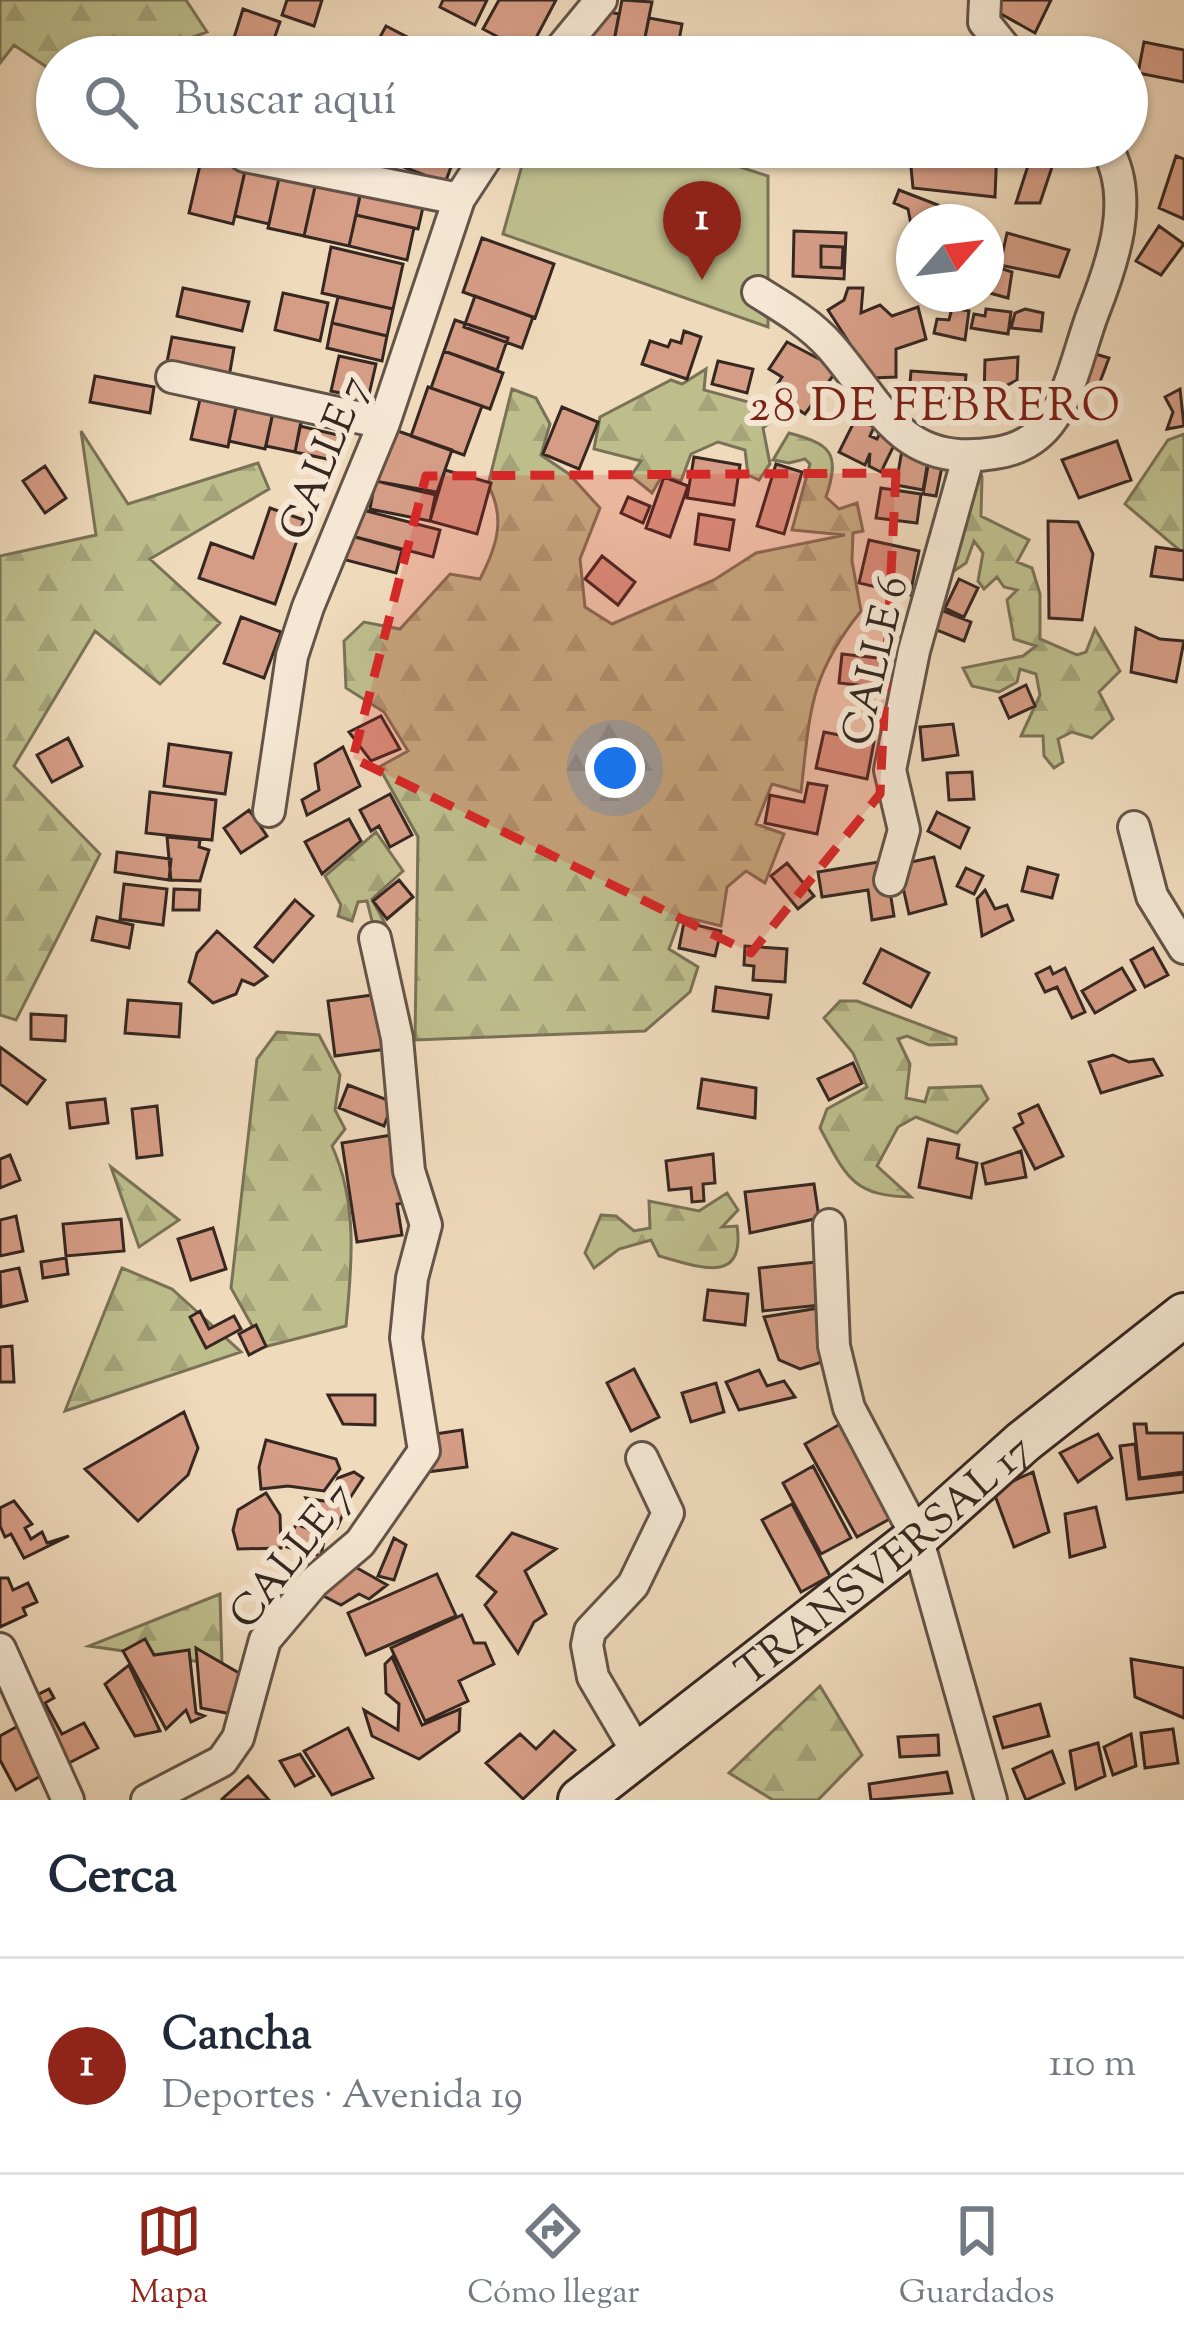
<!DOCTYPE html>
<html lang="es">
<head>
<meta charset="utf-8">
<style>
  body { margin:0; font-family:"Sorts Mill Goudy",serif; background:#f2f2f3; color:#1f2937 }
  .compass { position:absolute; left:896px; top:204px; width:108px; height:108px; border-radius:50%; background:#fff; box-shadow:0 3px 9px #0004; rotate:62deg }
  .you { position:absolute; left:615px; top:768px; width:42px; height:42px; margin:-30px; border:9px solid #fff; border-radius:50%; background:#1a73e8; box-shadow:0 0 0 18px #1a73e833 }
  .badge { display:grid; place-items:center; width:78px; height:78px; border-radius:50%; background:#8f2418; color:#fff; font-size:39px; font-weight:700 }
  .pin { position:absolute; translate:-50% -99px; filter:drop-shadow(0 3px 6px #0008) }
  .pin::after { content:''; position:absolute; top:63px; width:42px; height:36px; background:inherit; clip-path:polygon(0 0,100% 0,50% 100%) }
  .list { margin:0; padding:0; list-style:none }
  h2 { display:flex; justify-content:space-between; align-items:center; height:156px; margin:0; padding:0 48px; font-size:51px }
  h2 small { font-size:39px; font-weight:400; color:#747a83 }
  .list li { display:grid; grid-template-columns:78px 1fr auto; gap:36px; align-items:center; box-sizing:border-box; height:216px; padding:0 48px; border-top:3px solid #e0e1e3 }
  .list b { display:block; font-size:45px; white-space:nowrap }
  .list p { margin:0; font-size:39px; white-space:nowrap; color:#747a83 }
  .list em { font-size:39px; font-style:normal; color:#747a83 }
  .icon { flex:none; width:66px; height:66px; fill:none; stroke:currentColor; stroke-width:2; stroke-linecap:round; stroke-linejoin:round }
  .map { position:relative; flex:none; width:1184px; height:1800px; overflow:hidden }
  .search { position:absolute; background:#fff; box-shadow:0 3px 9px #0004; left:36px; right:36px; top:36px; height:132px; display:flex; align-items:center; gap:30px; box-sizing:border-box; padding:0 42px; border-radius:66px; color:#747a83; font-size:45px }
  .sheet { height:372px; background:#fff }
  nav { display:flex; justify-content:space-around; align-items:center; box-sizing:border-box; height:168px; border-top:3px solid #e0e1e3; background:#fff; font-size:33px; color:#747a83 }
  nav a { display:grid; justify-items:center; gap:6px }
  nav .on { color:#8f2418 }
  .map>svg:first-child { display:block }
</style>
</head>
<body>
<div class="map">
<svg width="1184" height="1800" viewBox="0 0 1184 1800">
  <defs>
    <pattern id="forest-firs" width="22" height="20" patternUnits="userSpaceOnUse" patternTransform="scale(3)"><rect width="22" height="20" fill="#bebe8d"/><path d="M5 1l3.5 6h-7zM16 11l3.5 6h-7z" fill="#a4a379"/></pattern>
  </defs>
  <rect width="100%" height="100%" fill="#efdabc"/>
  <filter id="stains"><feTurbulence type="fractalNoise" baseFrequency=".00167" numOctaves="4"/><feColorMatrix values="0 0 0 0 .2 0 0 0 0 .09 0 0 0 0 .02 0 0 0 .5 -.17"/></filter>
  <radialGradient id="worn" r=".72"><stop offset=".6" stop-color="#630" stop-opacity="0"/><stop offset="1" stop-color="#630" stop-opacity=".3"/></radialGradient>
  <!-- forest -->
  <path fill="url(#forest-firs)" stroke="#7a7257" stroke-width="3" d="M0 0H186L207 32 139 57H57V74L14 45 0 63Z
    M706 369 704 390 767 407 769 423 763 428 770 464 759 480 748 475 745 450 718 442 691 454 681 481 662 476 652 493 631 476 641 461 594 449 600 417 671 380 682 384Z
    M512 389 536 398 550 424 541 455 569 474 600 508 580 559 585 607 612 624 714 580 756 553 845 535 792 530 810 464 805 459 789 463 773 460 789 433C830 444 841 452 826 497L839 509 857 503 863 531 853 533 852 561 861 611C809 676 810 712 801 792L772 784 756 824 784 834 765 883 746 871 727 887 721 926 681 916 669 949 698 967 690 992 645 1031 415 1040 418 837 379 767 408 751 384 712 346 688 344 641 364 622 400 629 450 574 480 579C497 546 506 518 488 485Z
    M81 431 128 504 258 463 269 489 150 559 220 623 160 684 95 631 14 766 100 854 16 1020 0 1015V556L96 535Z
    M1184 434V554L1125 504 1168 440Z
    M977 458 982 477 981 516 1029 540 1017 562 1032 568 1040 594V639L1077 655 1086 652 1095 629 1120 671 1099 692 1113 719 1092 738 1072 732 1058 739 1063 762 1054 768 1044 756 1043 736H1021L1040 695 1036 674 1020 669 1017 682 999 692 972 686 963 668 1023 656 1036 646 1014 639 1007 600 1017 590 1004 587 997 577 984 589 978 581 983 553 974 541 966 563 951 573Z
    M376 832 403 871 372 899 389 931 374 929 367 901 358 902 352 921 338 916 341 905 325 876Z
    M840 1001H857L956 1038V1044L929 1045 907 1036 898 1039 910 1064 906 1098 925 1102 929 1088 981 1086 988 1099 957 1133 916 1117 898 1127 877 1166 911 1197C852 1196 846 1176 820 1128L827 1109 867 1087 853 1053 824 1018Z
    M277 1032 319 1035 340 1075 335 1110 345 1129 332 1146C358 1203 352 1265 346 1326L264 1347 231 1288 257 1059Z
    M111 1167 179 1220 139 1247Z
    M727 1193 738 1210 722 1227 737 1226C746 1287 696 1266 659 1256L651 1240 619 1249 594 1268 585 1253 601 1215 616 1216 634 1231 650 1228 649 1201 699 1211Z
    M122 1268 172 1289 241 1352 65 1411Z
    M220 1594 222 1665 89 1646Z
    M820 1686 862 1755 818 1800H773L729 1773Z"/>
  <!-- pitch -->
  <path fill="#bebe8d" stroke="#7a7257" stroke-width="3" d="M527 147H678L768 176V327L503 234Z"/>
  <!-- building -->
  <path fill="#d69d86" stroke="#362721" stroke-width="3" d="M287 0H322L314 26 282 15Z
    M443 0H487L475 25 440 7Z
    M499 0H556L528 53 483 29Z
    M622 0 652 2 641 57H611Z
    M976 0H1051L1035 33Z
    M585 7 619 14 611 57H576Z
    M243 9 280 22 269 53 233 41Z
    M649 18 682 24 676 57H641Z
    M386 26 409 38 399 57 372 52Z
    M416 38 460 57H408Z
    M1144 42 1184 50V82L1138 73Z
    M887 43 958 46V57H885Z
    M399 147 457 151 445 183 393 163Z
    M909 147H997L995 197 913 188Z
    M1034 147 1057 152 1040 203H1016Z
    M203 152 247 162 233 224 189 213Z
    M1176 156 1184 159V219L1159 208Z
    M247 162 281 169 269 224 235 216Z
    M281 169 317 178 304 236 268 228Z
    M316 182 361 192 349 246 304 236Z
    M361 189 424 203 418 229 356 215Z
    M899 190 938 205 937 222H914V239L908 209 894 203Z
    M356 215 414 228 407 260 349 246Z
    M1159 226 1184 244 1161 275 1136 261Z
    M794 231 846 233 844 279 793 276Z
    M1007 233 1069 250 1059 277 1000 265Z
    M482 238 554 264 535 318 463 292Z
    M821 246 843 247 842 268 821 267Z
    M331 247 403 264 393 309 322 293Z
    M1000 268 1012 272 1008 298 986 292 987 275H996Z
    M183 288 249 302 242 331 177 316Z
    M848 288H863L861 313 880 305 892 316 918 307 926 339 896 349V377L872 378 828 310 844 300Z
    M283 293 328 303 320 341 275 330Z
    M475 296 533 317 522 348 464 327Z
    M338 297 393 309 387 336 332 323Z
    M952 308 969 311 965 340 934 333 937 319 949 320Z
    M986 309 1011 312 1008 334 971 328 974 314 985 316Z
    M1025 309 1043 313 1041 331 1011 328 1015 313Z
    M455 320 508 338 497 370 444 351Z
    M332 323 387 336 382 361 327 348Z
    M684 331 701 337 687 379 642 364 650 341 668 347 671 340 681 343Z
    M172 337 234 348 228 383 165 372Z
    M787 342 838 369 805 414 772 393 782 377 769 369Z
    M1082 350 1109 358 1097 390 1073 383Z
    M444 351 503 373 490 409 431 388Z
    M339 356 376 364 368 399 331 391Z
    M1018 357 1017 380 984 397 985 360Z
    M718 361 753 369 747 393 712 384Z
    M911 371 966 375 964 399 909 395Z
    M95 376 154 387 150 413 90 402Z
    M203 386 239 394 228 447 191 439Z
    M428 387 482 406 464 455 411 436Z
    M1180 389 1184 426 1167 429 1173 412 1165 397Z
    M239 394 275 403 265 449 229 441Z
    M275 403 304 409 295 452 266 446Z
    M562 407 598 422 579 469 543 454Z
    M856 418 874 427 870 436 877 439 884 425 900 433 881 472 869 466 870 453 865 465 839 452Z
    M300 426 342 436 336 461 295 452Z
    M395 430 452 450 436 495 363 478Z
    M1117 441 1131 480 1079 498 1062 460Z
    M902 450 929 455 923 490 896 485Z
    M930 455 944 457 936 496 923 494Z
    M694 457 740 465 734 505 687 498Z
    M776 464 802 472 784 534 757 526Z
    M45 466 66 498 45 513 23 481Z
    M445 470 491 483 477 534 430 521Z
    M664 477 688 486 670 537 646 528Z
    M375 481 436 492 430 521 370 509Z
    M881 488 921 494 917 523 876 518Z
    M628 497 650 506 643 523 621 513Z
    M270 508 304 520 275 604 199 578 211 543 253 558Z
    M355 508 440 530 433 557 348 535Z
    M699 514 734 520 729 550 695 544Z
    M1048 521 1078 522 1093 554 1082 620 1049 618Z
    M348 535 402 550 396 573 342 559Z
    M869 540 919 551 910 595 859 583Z
    M1156 547 1184 551V580L1151 576Z
    M602 556 635 582 618 605 585 579Z
    M959 579 978 588 964 617 945 608Z
    M941 610 971 622 964 641 934 629Z
    M241 617 281 632 264 678 224 663Z
    M1136 628 1160 639 1184 641 1176 682 1131 672Z
    M842 654 887 659 884 688 839 683Z
    M1026 685 1035 706 1009 718 1000 698Z
    M381 716 400 749 371 761 349 732Z
    M953 724 958 755 923 760 920 727Z
    M824 732 874 742 867 779 816 768Z
    M68 738 82 766 52 782 37 755Z
    M169 744 231 753 225 794 164 786Z
    M343 747 360 786 307 815 302 800 319 790 315 764Z
    M972 772 974 799 949 800 947 773Z
    M808 783 827 786 817 834 765 823 770 795 804 802Z
    M150 792 216 800 212 840 146 833Z
    M390 794 412 835 390 847 379 826 371 831 360 810Z
    M249 810 267 836 241 853 224 828Z
    M937 812 969 828 960 848 928 831Z
    M349 819 361 841 322 874 305 842Z
    M167 837 200 840 199 847 209 850 200 881 171 880Z
    M117 852 171 859 169 880 115 872Z
    M934 857 946 904 909 914 898 865Z
    M885 861 894 916 872 920 868 890 822 897 818 872Z
    M787 863 814 896 798 909 771 876Z
    M1028 867 1058 875 1052 898 1022 891Z
    M966 868 983 876 974 894 957 886Z
    M399 880 413 897 387 919 373 901Z
    M124 884 167 889 163 925 120 919Z
    M174 889 200 890 199 910H173Z
    M985 890 995 909 1007 905 1013 920 982 936 977 899Z
    M295 900 313 916 273 962 255 947Z
    M97 917 133 925 129 948 92 940Z
    M684 922 721 931 715 956 679 948Z
    M217 931 267 976 254 985 242 980 236 994 213 1003 189 982 197 953Z
    M745 946 787 949 785 982 753 980 754 966 744 965Z
    M1153 948 1168 975 1145 987 1131 960Z
    M881 949 929 973 911 1007 864 983Z
    M1050 967 1053 974 1065 968 1085 1012 1072 1018 1057 987 1045 992 1036 974Z
    M1122 968 1135 990 1095 1013 1082 991Z
    M716 987 771 995 768 1018 713 1011Z
    M380 994 387 1049 335 1056 328 1001Z
    M128 1000 181 1004 179 1037 125 1033Z
    M31 1014 66 1016 65 1041 31 1039Z
    M0 1047 45 1080 27 1104 0 1084Z
    M1113 1055 1129 1062 1153 1059 1162 1075 1101 1093 1089 1062Z
    M853 1063 862 1083 829 1100 818 1079Z
    M702 1079 756 1088 755 1118 698 1108Z
    M348 1085 393 1102 384 1126 339 1108Z
    M105 1099 108 1123 70 1128 67 1103Z
    M1038 1105 1063 1156 1035 1169 1014 1128 1023 1123 1019 1114Z
    M157 1106 162 1155 137 1158 132 1109Z
    M404 1133 414 1202 397 1204 402 1235 357 1242 342 1143Z
    M928 1139 959 1145 957 1158 977 1163 971 1198 919 1187Z
    M1021 1151 1026 1177 986 1184 982 1164Z
    M713 1154 715 1183 703 1184 704 1201 692 1202 691 1188 669 1190 666 1161Z
    M10 1155 20 1180 0 1188V1159Z
    M814 1184 819 1218 750 1233 745 1192Z
    M16 1216 23 1251 0 1256V1220Z
    M121 1219 124 1251 66 1256 63 1224Z
    M213 1228 226 1269 191 1280 178 1239Z
    M66 1258 68 1274 43 1278 41 1262Z
    M817 1262 821 1305 763 1311 759 1268Z
    M19 1268 27 1301 1 1307 0 1272Z
    M708 1290 748 1294 745 1325 704 1320Z
    M819 1308 828 1352 819 1363 800 1369 779 1360 764 1317Z
    M200 1311 209 1329 234 1316 241 1329 206 1348 190 1317Z
    M256 1325 266 1346 249 1355 239 1334Z
    M12 1346 14 1382H0V1347Z
    M634 1369 659 1417 631 1431 607 1383Z
    M759 1370 767 1386 784 1381 795 1397 739 1410 726 1382Z
    M716 1383 724 1412 691 1422 682 1393Z
    M328 1395H375V1425L343 1424Z
    M184 1412 198 1448 188 1475 138 1521 85 1469Z
    M842 1423 895 1516 857 1537 805 1444Z
    M1134 1424H1146L1147 1433H1184V1472L1140 1478Z
    M462 1430 467 1467 427 1472 422 1436Z
    M1098 1434 1112 1458 1078 1482 1060 1453Z
    M266 1440 336 1459 340 1469 324 1491 288 1486 261 1489 259 1467Z
    M1135 1444 1139 1479 1184 1474V1492L1127 1499 1120 1446Z
    M813 1466 851 1538 821 1554 783 1483Z
    M354 1472 363 1478 348 1501 332 1495 338 1478Z
    M1033 1472 1049 1532 1014 1547 993 1490Z
    M266 1493 280 1515 281 1548 238 1549 233 1530 238 1510Z
    M306 1498 347 1505 337 1528 320 1525Z
    M14 1501 32 1524 25 1528 31 1539 42 1532 47 1543 69 1536 24 1558 11 1534 5 1537 0 1526V1508Z
    M792 1504 830 1576 801 1592 762 1520Z
    M1096 1507 1105 1547 1070 1557 1065 1514Z
    M296 1524 325 1535 321 1556 287 1547Z
    M512 1533 556 1549 525 1571 546 1614 534 1622 518 1653 485 1605 496 1592 477 1576Z
    M394 1538 406 1545 394 1580 378 1576Z
    M350 1564 387 1585 369 1599 359 1594 341 1605 314 1591Z
    M437 1574 456 1616 366 1655 348 1613Z
    M0 1578H8L13 1590 28 1583 37 1602 23 1608 26 1615 0 1627Z
    M462 1615 474 1643H485L494 1664 459 1681 468 1701 425 1721 391 1648Z
    M145 1639 154 1655 189 1650 196 1713 204 1716 191 1722 186 1710 166 1729 123 1651Z
    M196 1648 239 1673 231 1714 201 1708Z
    M392 1657 422 1725 460 1709 459 1731 419 1759 372 1736 364 1710 398 1730 399 1704 386 1693 385 1664Z
    M1131 1659 1184 1668V1718L1135 1697Z
    M129 1665 160 1731 135 1736 105 1684Z
    M49 1689 54 1698 45 1703 62 1734 84 1723 98 1748 65 1765 31 1698Z
    M1040 1704 1049 1736 1003 1748 994 1717Z
    M18 1726 44 1774 16 1790 0 1760V1736Z
    M348 1728 373 1778 332 1795 304 1751Z
    M1173 1729 1178 1763 1145 1768 1141 1733Z
    M554 1731 575 1750 523 1799 486 1763 520 1734 536 1749Z
    M1131 1734 1136 1766 1113 1775 1104 1747Z
    M938 1735 939 1755 900 1757 898 1737Z
    M1098 1743 1105 1776 1076 1789 1070 1751Z
    M1052 1751 1064 1783 1026 1800 1013 1769Z
    M300 1754 314 1776 295 1786 280 1761Z
    M947 1772 952 1793 871 1800 869 1784Z
    M248 1776 269 1800H223L222 1799Z"/>
  <g fill="none" stroke-linecap="round" stroke-linejoin="round">
    <!-- street casing -->
    <g stroke="#645448" stroke-width="36">
      <path id="street" d="M985 0 984 22 1012 57
        M554 57 601 0
        M245 156 459 199
        M758 292C784 308 811 324 831 347 881 404 900 469 995 453 1016 450 1035 441 1049 423 1071 395 1080 347 1093 313 1113 262 1136 197 1106 147
        M172 377 384 423
        M269 811 292 656 308 607 384 423 459 199 493 147
        M1134 827 1152 896 1184 948
        M890 880 904 830 890 770 914 651 968 458
        M829 1225 834 1346 849 1408 917 1537 991 1800
        M0 1649 68 1800
        M637 1752 593 1677 587 1645 590 1631 633 1585 668 1513 642 1458
        M147 1800 222 1761 238 1738 265 1640 314 1582 360 1543 424 1451 406 1338 412 1278 426 1225 409 1171 397 1038 375 938"/>
    </g>
    <!-- secondary casing -->
    <g stroke="#362721" stroke-width="48">
      <g id="secondary">
        <path id="s1" d="M580 1800 917 1537 1023 1442 1184 1315"/>
      </g>
    </g>
    <!-- street -->
    <use href="#street" stroke="#f5e7d3" stroke-width="30"/>
    <!-- secondary -->
    <use href="#secondary" stroke="#f5e7d3" stroke-width="42"/>
  </g>
  <!-- marked area -->
  <path fill="#d62828" fill-opacity="0.2" stroke="#d62828" stroke-width="9" stroke-dasharray="24 15" stroke-linejoin="round" d="M896 473 880 794 751 953 353 758 426 476Z"/>
  <g text-anchor="middle" stroke-width="12" stroke-linejoin="round" paint-order="stroke">
    <!-- street labels -->
    <g font-size="42" fill="#362721" stroke="#f5e7d3">
      <text transform="translate(322 457) rotate(-68)" y="15">CALLE 7</text>
      <text transform="translate(873 660) rotate(-77)" y="15">CALLE 6</text>
      <text transform="translate(290 1554) rotate(-52)" y="15">CALLE 7</text>
      <text dy="15" stroke="none"><textPath href="#s1" startOffset="387">TRANSVERSAL 17</textPath></text>
    </g>
    <!-- neighbourhood labels -->
    <g font-size="45" letter-spacing="3" fill="#7a1f14" stroke="#f5e7d3">
      <text x="936" y="420">28 DE FEBRERO</text>
    </g>
  </g>
  <rect width="100%" height="100%" filter="url(#stains)"/>
  <rect width="100%" height="100%" fill="url(#worn)"/>
</svg>
<svg class="compass" viewBox="-18 -18 36 36"><path d="M0-13l5 13h-10z" fill="#e53935"/><path d="M0 13l5-13h-10z" fill="#747a83"/></svg>
<div class="you"></div>
<div class="pin badge" style="left:702px;top:280px">1</div>
<div class="search"><svg class="icon" aria-label="search" viewBox="0 0 24 24"><circle cx="10" cy="10" r="6"/><path d="M15 15l6 6"/></svg>Buscar aquí</div>
</div>
<section class="sheet">
<h2>Cerca<small></small></h2>
<ul class="list">
<li><span class="badge">1</span><div><b>Cancha</b><p>Deportes · Avenida 19</p></div><em>110 m</em></li>
</ul>
</section>
<nav>
<a class="on"><svg class="icon" aria-label="map" viewBox="0 0 24 24"><path d="M3 6l6-2 6 2 6-2v14l-6 2-6-2-6 2zM9 4v14M15 6v14"/></svg>Mapa</a>
<a><svg class="icon" aria-label="directions" viewBox="0 0 24 24"><path d="M12 3l9 9-9 9-9-9zM9 14v-3h6M13 9l2 2-2 2"/></svg>Cómo llegar</a>
<a><svg class="icon" aria-label="saved" viewBox="0 0 24 24"><path d="M7 4h10v16l-5-4-5 4z"/></svg>Guardados</a>
</nav>
</body>
</html>
